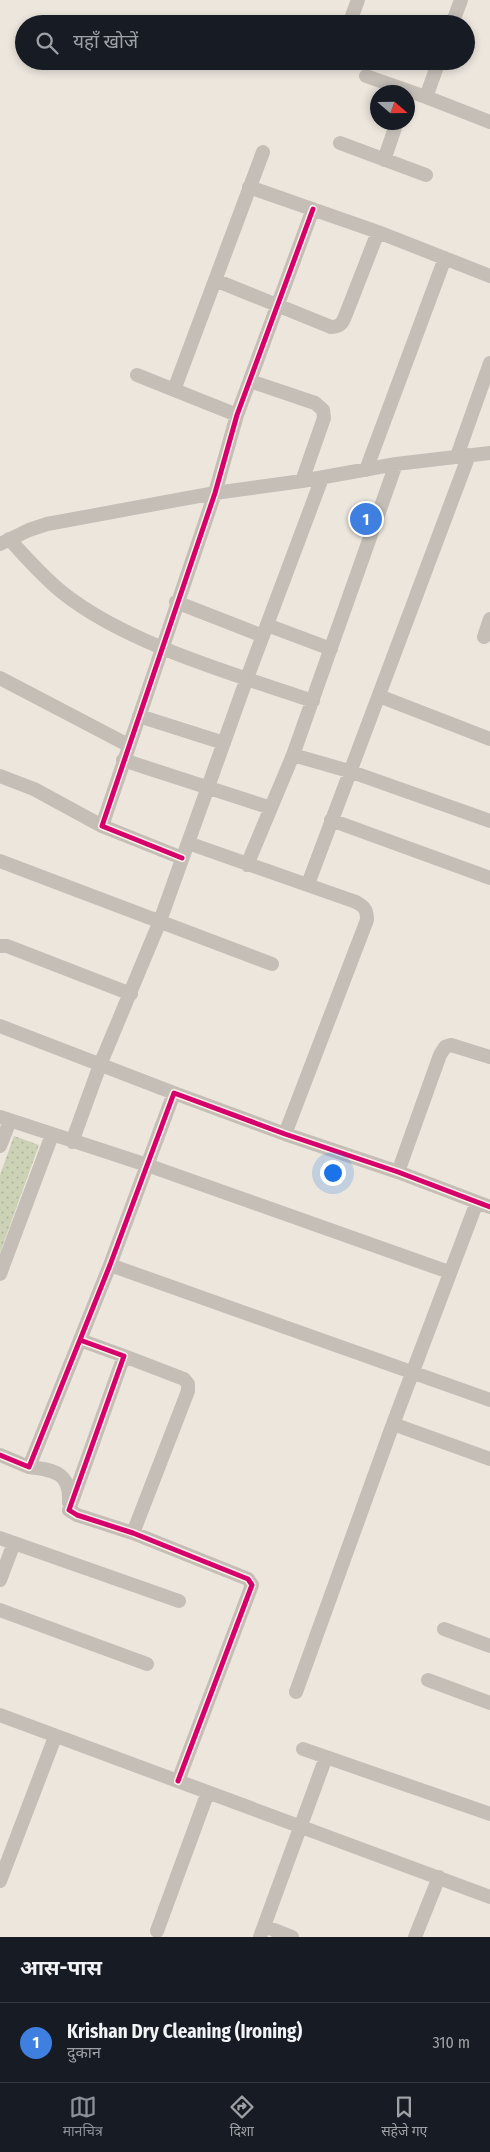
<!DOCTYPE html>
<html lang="hi">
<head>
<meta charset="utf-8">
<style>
  body { margin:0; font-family:"Fira Sans Condensed","Noto Sans Devanagari",sans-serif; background:#20242c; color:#f1f3f6 }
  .compass { position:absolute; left:370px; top:85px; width:45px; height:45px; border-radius:50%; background:#171b24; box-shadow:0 2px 8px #0003; rotate:110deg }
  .you { position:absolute; left:332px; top:1172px; width:18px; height:18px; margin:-12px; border:4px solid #fff; border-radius:50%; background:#1a73e8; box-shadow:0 0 0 8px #1a73e833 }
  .badge { display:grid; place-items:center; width:32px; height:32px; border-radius:50%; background:#8c9099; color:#fff; font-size:16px; font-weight:700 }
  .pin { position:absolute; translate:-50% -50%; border:2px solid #fff; box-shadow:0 1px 5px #0006 }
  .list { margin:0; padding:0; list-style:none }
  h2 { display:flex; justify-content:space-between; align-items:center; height:65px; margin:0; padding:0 20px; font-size:21px }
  h2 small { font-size:16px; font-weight:400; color:#9ea1a6 }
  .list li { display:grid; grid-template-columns:32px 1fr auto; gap:15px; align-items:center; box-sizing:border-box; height:80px; padding:0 20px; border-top:1px solid #363941 }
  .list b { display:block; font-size:19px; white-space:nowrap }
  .list p { margin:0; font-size:16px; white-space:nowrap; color:#9ea1a6 }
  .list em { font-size:16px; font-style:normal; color:#9ea1a6 }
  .icon { flex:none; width:28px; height:28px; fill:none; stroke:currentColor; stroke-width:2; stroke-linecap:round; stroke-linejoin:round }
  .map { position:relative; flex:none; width:490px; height:1937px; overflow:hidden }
  .search { position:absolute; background:#171b24; box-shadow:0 2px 8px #0003; left:15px; right:15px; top:15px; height:55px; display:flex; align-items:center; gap:12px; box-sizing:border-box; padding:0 18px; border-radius:28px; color:#9ea1a6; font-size:19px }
  .sheet { height:145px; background:#171b24 }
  nav { display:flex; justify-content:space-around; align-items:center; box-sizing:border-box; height:70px; border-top:1px solid #363941; background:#171b24; font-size:14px; color:#9ea1a6 }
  nav a { display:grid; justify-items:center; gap:2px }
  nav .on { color:#8c9099 }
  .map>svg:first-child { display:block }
</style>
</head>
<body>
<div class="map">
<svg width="490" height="1937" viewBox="0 0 490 1937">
  <defs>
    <pattern id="park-dots" width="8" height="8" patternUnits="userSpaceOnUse" patternTransform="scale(1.25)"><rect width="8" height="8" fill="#ccd2b6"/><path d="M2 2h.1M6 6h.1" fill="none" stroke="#b0b49c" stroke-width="1.8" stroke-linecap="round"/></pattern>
  </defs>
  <rect width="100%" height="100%" fill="#ece6dd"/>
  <!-- park -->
  <path fill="url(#park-dots)" d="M14 1136 39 1145 0 1253V1175Z"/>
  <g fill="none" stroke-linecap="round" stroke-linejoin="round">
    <!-- minor -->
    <path stroke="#c4beb7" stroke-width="14" d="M349 24 358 0
      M452 24 461 0
      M439 61 426 97 490 122
      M366 76 426 97
      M340 143 426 175
      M384 160 397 122
      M378 232 490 276
      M215 280 331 327C341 327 343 322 346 314L378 232 249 187
      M137 375 237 415
      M250 381 315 403 323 410 324 418 302 481
      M174 390 263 152
      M457 456 490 363
      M366 470 445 258
      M9 539C26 557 43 577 63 593 127 644 234 674 313 701
      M0 544 29 530 47 524 215 493 302 481 396 464 490 453
      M176 602 263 636
      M267 625 331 649
      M484 637 490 619
      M0 678 128 745
      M379 696 490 739
      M139 716 224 743
      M293 755 349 771 490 821
      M123 760 271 808
      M0 776 34 789 102 826
      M331 820 490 878
      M188 843 356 902C365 907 367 910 367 920L285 1134
      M182 858 102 826 215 493 237 415 313 209
      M0 861 272 964
      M247 865 293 755 396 464
      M308 884 469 455
      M0 946H7L131 994
      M0 1026 174 1093
      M0 1117 147 1165 449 1272
      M72 1142 100 1065 160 921 247 678 322 478
      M0 1146 10 1121
      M398 1172 440 1055 445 1047 451 1045 490 1057
      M110 1265 490 1400
      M0 1274 52 1135
      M80 1340 124 1356 69 1510 77 1515 133 1533 248 1579 252 1585 178 1781
      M124 1356 184 1379 188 1384V1391L133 1533
      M393 1424 490 1459
      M0 1455 29 1467 110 1265 174 1093 285 1134 398 1172 490 1207
      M29 1467C55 1470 71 1473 69 1503
      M0 1538 179 1601
      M0 1580 14 1543
      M0 1610 147 1664
      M444 1629 490 1646
      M428 1680 490 1703
      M296 1692 393 1424 477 1202
      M0 1715 490 1897
      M303 1749 490 1814
      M0 1881 55 1737
      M264 1926 292 1937
      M157 1931 208 1792
      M260 1937 326 1757
      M415 1937 439 1877"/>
    <!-- cycleway casing -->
    <g stroke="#faf1e4" stroke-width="8">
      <path id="cycleway" d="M182 858 102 826 215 493 237 415 313 209
        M80 1340 124 1356 69 1510 77 1515 133 1533 248 1579 252 1585 178 1781
        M0 1455 29 1467 110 1265 174 1093 285 1134 398 1172 490 1207"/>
    </g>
    <!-- cycleway -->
    <use href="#cycleway" stroke="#d6006c" stroke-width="5"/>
  </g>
</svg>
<svg class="compass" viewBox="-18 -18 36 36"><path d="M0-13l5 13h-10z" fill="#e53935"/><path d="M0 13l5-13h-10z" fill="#9ea1a6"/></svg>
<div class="you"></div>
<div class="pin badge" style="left:366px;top:519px;background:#3f7fe0">1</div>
<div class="search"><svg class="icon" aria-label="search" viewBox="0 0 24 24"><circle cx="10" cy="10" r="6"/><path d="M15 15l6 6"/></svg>यहाँ खोजें</div>
</div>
<section class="sheet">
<h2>आस-पास<small></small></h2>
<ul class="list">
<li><span class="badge" style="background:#3f7fe0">1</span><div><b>Krishan Dry Cleaning (Ironing)</b><p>दुकान</p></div><em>310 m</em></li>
</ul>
</section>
<nav>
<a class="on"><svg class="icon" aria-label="map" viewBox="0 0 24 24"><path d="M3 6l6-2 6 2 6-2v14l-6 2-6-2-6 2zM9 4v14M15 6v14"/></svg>मानचित्र</a>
<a><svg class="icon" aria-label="directions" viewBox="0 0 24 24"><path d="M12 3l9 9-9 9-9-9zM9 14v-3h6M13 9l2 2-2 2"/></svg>दिशा</a>
<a><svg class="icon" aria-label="saved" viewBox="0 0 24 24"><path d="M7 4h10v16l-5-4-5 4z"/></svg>सहेजे गए</a>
</nav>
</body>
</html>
